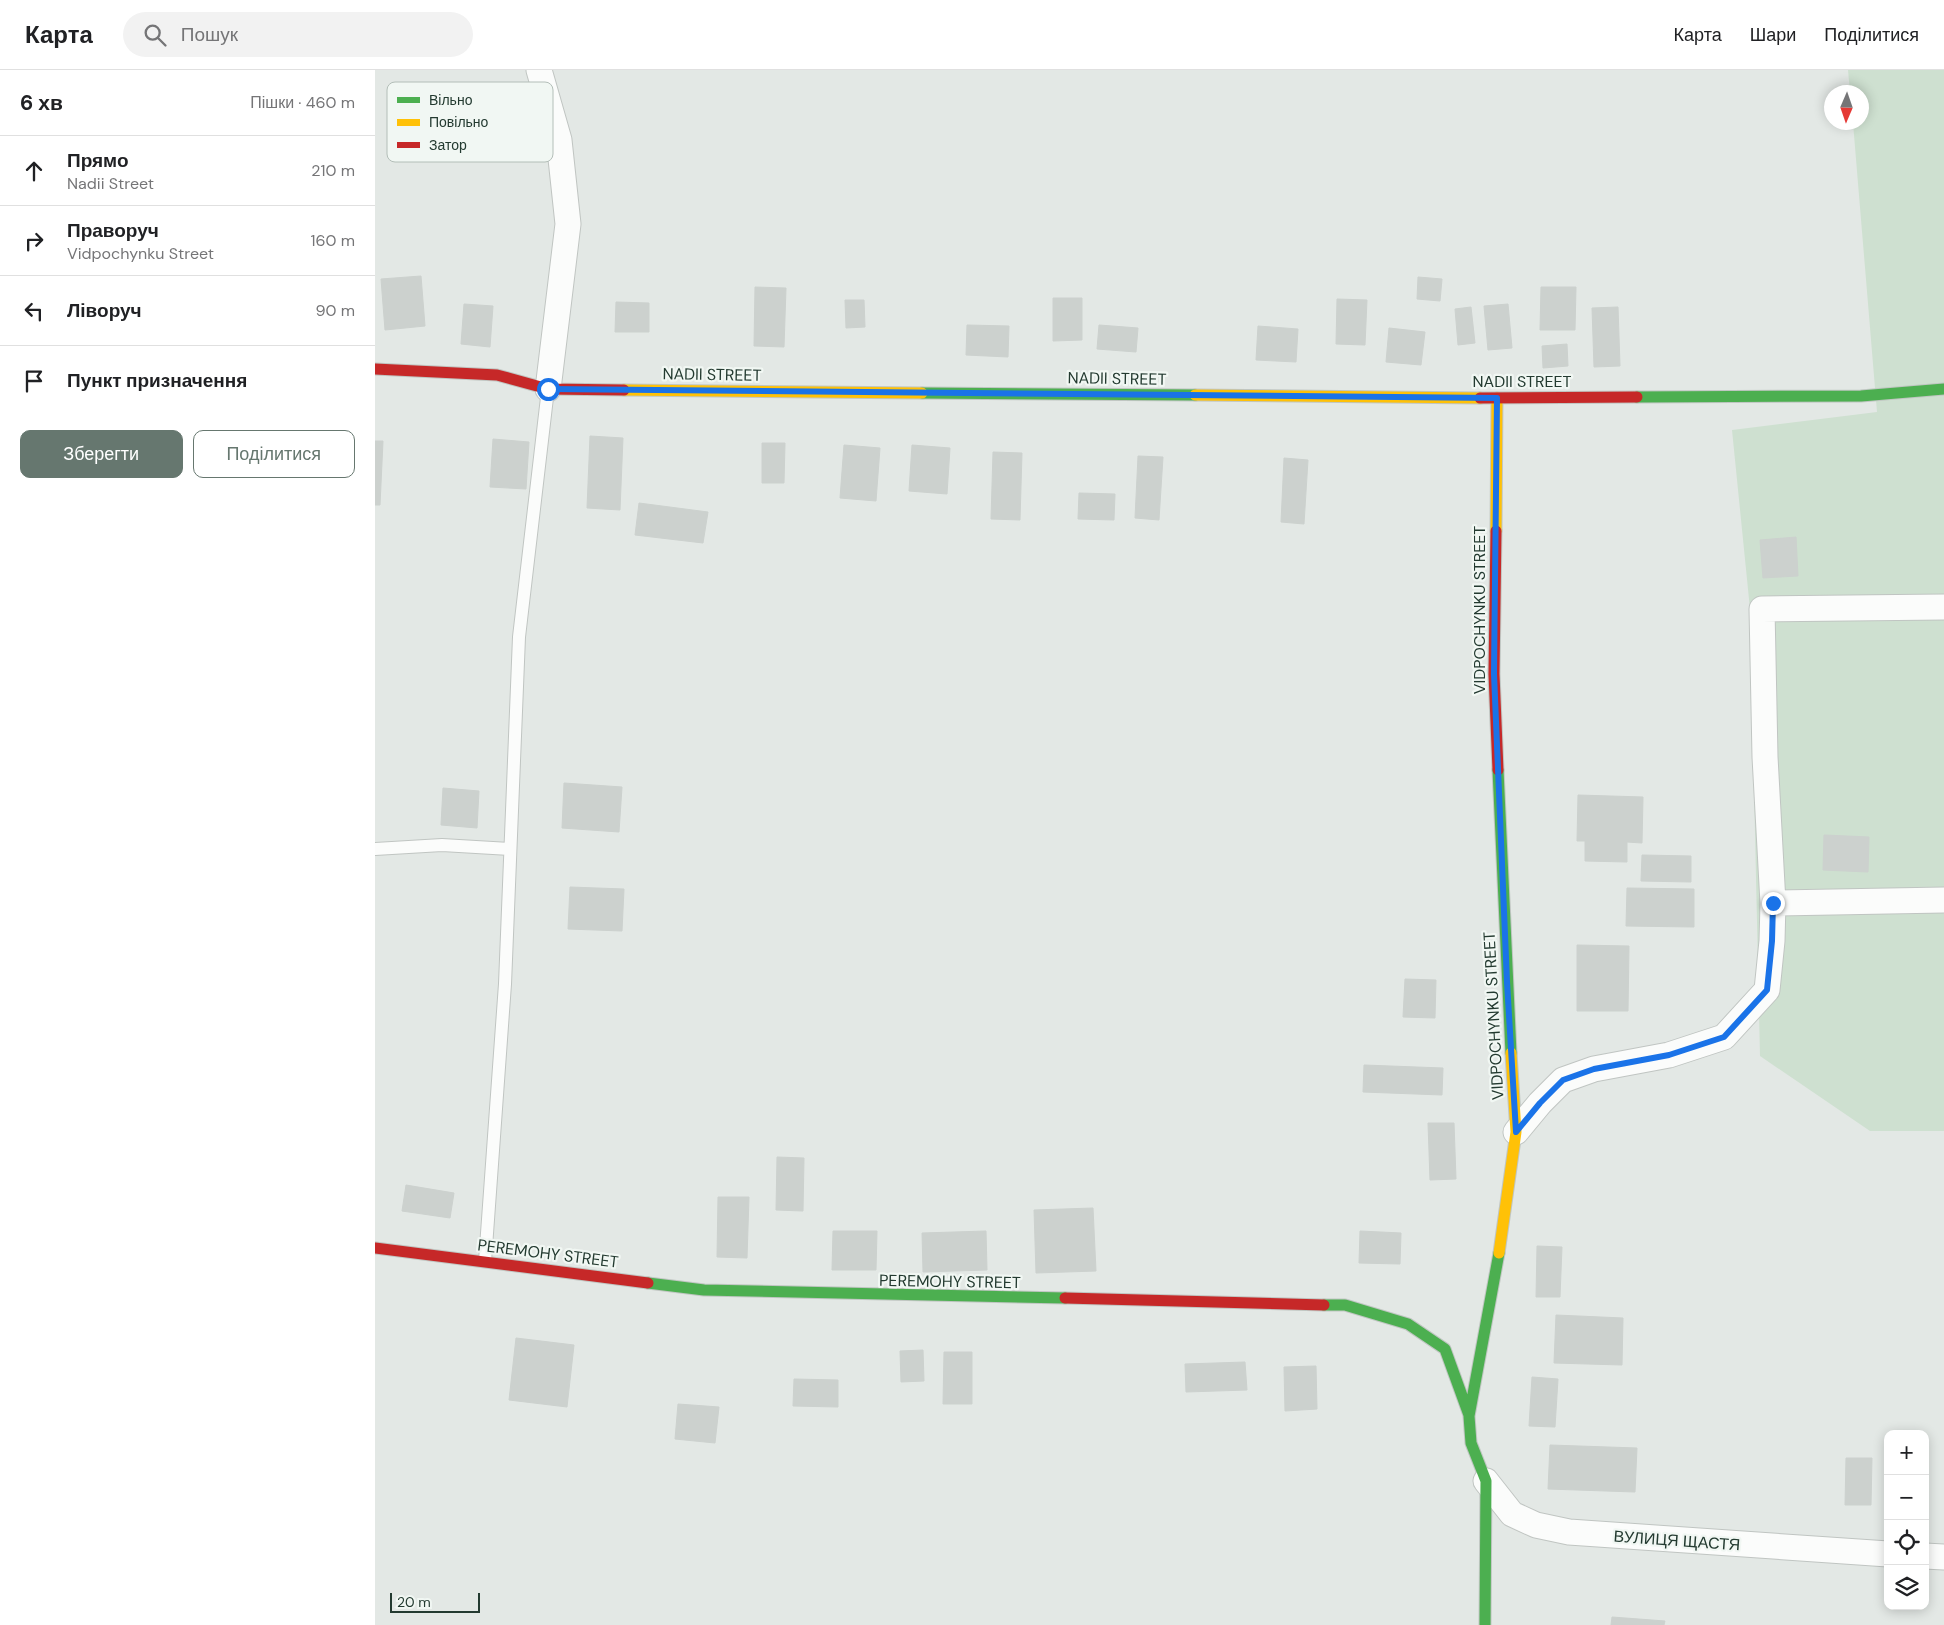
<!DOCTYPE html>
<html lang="uk">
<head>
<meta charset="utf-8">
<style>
  body { margin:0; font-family:"DM Sans",sans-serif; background:#f2f2f2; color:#202124 }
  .controls { position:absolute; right:15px; bottom:15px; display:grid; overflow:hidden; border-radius:10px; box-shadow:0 2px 12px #0003 }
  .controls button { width:45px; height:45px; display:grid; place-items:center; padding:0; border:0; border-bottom:1px solid #e0e0e0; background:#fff; color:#202124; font:25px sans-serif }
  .compass { position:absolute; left:1449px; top:15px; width:45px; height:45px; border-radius:50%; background:#fff; box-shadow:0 2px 12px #0003; rotate:182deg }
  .scale { position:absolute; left:15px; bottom:12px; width:90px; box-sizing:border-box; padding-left:5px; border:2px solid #233a30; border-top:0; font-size:14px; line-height:18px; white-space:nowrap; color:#233a30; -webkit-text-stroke:4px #f1f7f3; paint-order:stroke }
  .stop { position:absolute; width:15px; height:15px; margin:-11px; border:4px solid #1a73e8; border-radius:50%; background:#fff }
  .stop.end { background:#1a73e8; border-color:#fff; box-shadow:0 1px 5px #0008 }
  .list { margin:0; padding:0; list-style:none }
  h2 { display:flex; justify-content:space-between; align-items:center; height:65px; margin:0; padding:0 20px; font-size:21px }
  h2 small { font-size:16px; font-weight:400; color:#757577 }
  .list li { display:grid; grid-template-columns:32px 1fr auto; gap:15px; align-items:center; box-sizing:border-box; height:70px; padding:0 20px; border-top:1px solid #e0e0e0 }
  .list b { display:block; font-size:19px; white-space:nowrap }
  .list p { margin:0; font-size:16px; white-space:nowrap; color:#757577 }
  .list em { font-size:16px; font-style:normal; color:#757577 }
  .actions { display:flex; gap:10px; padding:15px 20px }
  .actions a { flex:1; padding:11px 0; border:1px solid #66776f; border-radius:10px; text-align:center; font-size:18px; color:#66776f }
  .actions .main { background:#66776f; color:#fff }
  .icon { flex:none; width:28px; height:28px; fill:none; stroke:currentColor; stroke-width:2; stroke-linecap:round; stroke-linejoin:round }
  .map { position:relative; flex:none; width:1569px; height:1555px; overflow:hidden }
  header { display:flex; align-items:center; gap:30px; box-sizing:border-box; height:70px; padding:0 25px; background:#fff; border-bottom:1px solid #e0e0e0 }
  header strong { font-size:24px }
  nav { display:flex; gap:28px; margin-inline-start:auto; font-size:18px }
  .search { width:350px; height:45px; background:#f2f2f2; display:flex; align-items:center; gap:12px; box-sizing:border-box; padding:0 18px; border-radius:28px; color:#757577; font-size:19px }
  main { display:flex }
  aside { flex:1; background:#fff }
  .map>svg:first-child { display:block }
</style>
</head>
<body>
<header>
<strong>Карта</strong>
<div class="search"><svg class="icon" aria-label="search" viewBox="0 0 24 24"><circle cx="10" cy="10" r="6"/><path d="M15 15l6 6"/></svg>Пошук</div>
<nav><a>Карта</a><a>Шари</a><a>Поділитися</a></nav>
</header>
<main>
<aside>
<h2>6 хв<small>Пішки · 460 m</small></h2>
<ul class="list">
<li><svg class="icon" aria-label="ahead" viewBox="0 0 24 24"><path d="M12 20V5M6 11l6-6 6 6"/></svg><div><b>Прямо</b><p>Nadii Street</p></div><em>210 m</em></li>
<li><svg class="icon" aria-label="right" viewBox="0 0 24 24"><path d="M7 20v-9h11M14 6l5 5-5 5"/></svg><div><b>Праворуч</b><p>Vidpochynku Street</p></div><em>160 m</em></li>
<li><svg class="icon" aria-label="left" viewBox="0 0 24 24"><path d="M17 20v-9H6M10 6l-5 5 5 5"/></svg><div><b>Ліворуч</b></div><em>90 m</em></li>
<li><svg class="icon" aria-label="arrive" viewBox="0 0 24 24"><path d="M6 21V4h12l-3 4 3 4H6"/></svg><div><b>Пункт призначення</b></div></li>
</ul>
<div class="actions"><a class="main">Зберегти</a><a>Поділитися</a></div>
</aside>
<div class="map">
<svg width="1569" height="1555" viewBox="0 0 1569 1555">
  <rect width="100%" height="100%" fill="#e3e8e5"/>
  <!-- green -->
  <path fill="#cee0d0" d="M1473 0H1569V1061H1495L1385 986 1375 539 1357 360 1502 342 1478 53 1486 52V22H1475Z"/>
  <!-- building -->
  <path fill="#ccd1ce" stroke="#ccd1ce" d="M46 206 50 256 10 260 6 209Z
    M1043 207 1067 209 1065 231 1042 229Z
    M380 217 411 218 409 277 379 276Z
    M1166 217H1201L1200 260H1165Z
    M678 228H707V270L678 271Z
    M962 229 992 230 990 275 961 274Z
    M470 230H489L490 257 471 258Z
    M241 232 274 233V262H240Z
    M89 234 118 236 115 277 86 274Z
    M1133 234 1137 278 1113 280 1109 236Z
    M1096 237 1100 273 1083 275 1080 239Z
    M1243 237 1245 296 1219 297 1217 238Z
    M592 255 634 256 633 287 591 285Z
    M724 255 763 258 761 282 722 279Z
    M883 256 923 259 921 292 881 290Z
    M1014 258 1050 262 1046 295 1011 292Z
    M1192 274 1193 296 1168 298 1167 276Z
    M215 366 248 368 245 440 212 438Z
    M118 369 154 372 151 419 115 417Z
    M0 371H8L5 435H0Z
    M387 373H410L409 413H387Z
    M469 375 505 378 501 431 465 428Z
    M537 375 575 378 572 424 534 421Z
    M618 382 647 383 645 450 616 449Z
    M763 386 788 387 784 450 760 448Z
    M909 388 933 390 929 454 906 452Z
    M704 423 740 424 739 450 703 449Z
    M264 433 333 442 328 473 260 465Z
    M1421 467 1423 506 1388 508 1385 470Z
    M189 713 247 717 244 762 187 758Z
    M68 718 104 721 102 758 66 755Z
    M1203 725 1268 727 1267 773 1252 772V792L1210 791V771H1202Z
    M1449 765 1494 767 1493 802 1448 800Z
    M1267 785 1316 786V812L1266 811Z
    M195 817 249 819 247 861 193 859Z
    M1252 818 1319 819V857L1251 856Z
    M1202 875 1254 876 1253 941H1202Z
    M1030 909 1061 910 1060 948 1028 947Z
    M989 995 1068 998 1067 1025 988 1022Z
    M1053 1053H1079L1081 1109 1055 1110Z
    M402 1087 429 1088 428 1141 401 1140Z
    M31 1115 79 1123 75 1148 27 1141Z
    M343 1127H374L372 1188 342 1187Z
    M718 1138 721 1201 661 1203 659 1140Z
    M458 1161H502L501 1200H457Z
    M611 1161 612 1200 548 1202 547 1163Z
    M985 1161 1026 1163 1025 1194 984 1193Z
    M1162 1176 1187 1177 1185 1227H1161Z
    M1181 1245 1248 1248 1247 1295 1179 1293Z
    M141 1268 199 1275 192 1337 134 1330Z
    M548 1280 549 1311 526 1312 525 1281Z
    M569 1282H597V1334H568Z
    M870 1292 872 1320 811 1322 810 1294Z
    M941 1296 942 1339 910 1341 909 1297Z
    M1157 1307 1183 1309 1180 1357 1154 1356Z
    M419 1309 463 1310V1337L418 1336Z
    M303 1334 344 1337 340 1373 300 1369Z
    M1175 1375 1262 1378 1260 1422 1173 1419Z
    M1471 1388H1497L1496 1435H1470Z
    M1237 1547 1290 1551 1289 1555H1236Z"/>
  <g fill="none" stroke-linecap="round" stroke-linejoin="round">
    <!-- lane casing -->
    <g stroke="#c0c5c2" stroke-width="14">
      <path id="lane" d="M0 779 67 775 135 779
        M110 1191 130 914 144 567 173 319"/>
    </g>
    <!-- street casing -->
    <g stroke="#c0c5c2" stroke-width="27">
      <path id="street" d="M164 0 184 70 193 154 173 319
        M1398 833 1569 830
        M1141 1062 1165 1033 1188 1010 1219 999 1294 985 1349 967 1392 920 1397 871 1398 833 1390 687 1387 539 1569 537
        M1111 1411 1137 1444 1161 1455 1194 1462 1513 1484
        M1550 1486 1569 1487"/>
    </g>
    <!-- fast casing -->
    <g stroke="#c0c6c2" stroke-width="13">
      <path id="fast" d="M547 323 820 325
        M1262 327 1486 326 1569 319
        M1123 700 1136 983
        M273 1213 329 1220 690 1228
        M949 1235H970L1033 1254 1070 1279 1094 1345
        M1110 1555 1111 1411 1096 1373 1094 1346 1124 1183"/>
    </g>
    <!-- slow casing -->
    <g stroke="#c0c6c2" stroke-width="13">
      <path id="slow" d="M249 320 547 323
        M820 325 1105 328
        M1121 461 1122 328
        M1124 1183 1141 1062 1136 983"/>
    </g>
    <!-- jam casing -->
    <g stroke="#c0c6c2" stroke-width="13">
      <path id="jam" d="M0 299 122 305 173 319 249 320
        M1105 328 1262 327
        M1121 461 1119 604 1123 700
        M0 1178 273 1213
        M690 1228 949 1235"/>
    </g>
    <!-- lane -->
    <use href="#lane" stroke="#fbfcfb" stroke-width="12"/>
    <!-- street -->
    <use href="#street" stroke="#fbfcfb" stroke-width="25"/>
    <!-- fast -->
    <use href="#fast" stroke="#4caf50" stroke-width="11"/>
    <!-- slow -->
    <use href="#slow" stroke="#ffc107" stroke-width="11"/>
    <!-- jam -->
    <use href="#jam" stroke="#c62828" stroke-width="11"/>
  </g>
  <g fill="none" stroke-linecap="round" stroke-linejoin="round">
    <!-- route -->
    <path stroke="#1a73e8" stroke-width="6" d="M173 319 1122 328 1119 604 1132 912 1141 1062 1165 1033 1188 1010 1219 999 1294 985 1349 967 1392 920 1397 871 1398 833"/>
  </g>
  <g text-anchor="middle" stroke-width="4.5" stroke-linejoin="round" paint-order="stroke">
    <!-- street labels -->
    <g font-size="16" fill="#233a30" stroke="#f1f7f3">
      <text transform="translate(337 304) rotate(1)" y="6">NADII STREET</text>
      <text transform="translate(742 308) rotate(1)" y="6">NADII STREET</text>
      <text x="1147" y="317">NADII STREET</text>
      <text transform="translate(1104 540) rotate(-90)" y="6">VIDPOCHYNKU STREET</text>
      <text transform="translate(1118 946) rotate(-93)" y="6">VIDPOCHYNKU STREET</text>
      <text transform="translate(173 1183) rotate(7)" y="6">PEREMOHY STREET</text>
      <text transform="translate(575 1211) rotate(1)" y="6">PEREMOHY STREET</text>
      <text transform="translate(1302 1470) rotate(4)" y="6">ВУЛИЦЯ ЩАСТЯ</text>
    </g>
  </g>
  <!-- legend -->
  <rect x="12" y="12" width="166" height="80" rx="8" fill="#f1f7f3" stroke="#b3beb8" stroke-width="1"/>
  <rect x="22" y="27" width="23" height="6" fill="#4caf50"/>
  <rect x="22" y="49" width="23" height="7" fill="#ffc107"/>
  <rect x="22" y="72" width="23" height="6" fill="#c62828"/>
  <g font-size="14" fill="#233a30">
    <text x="54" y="35">Вільно</text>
    <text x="54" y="57">Повільно</text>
    <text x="54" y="80">Затор</text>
  </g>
</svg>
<div class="controls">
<button>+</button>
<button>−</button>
<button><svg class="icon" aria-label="locate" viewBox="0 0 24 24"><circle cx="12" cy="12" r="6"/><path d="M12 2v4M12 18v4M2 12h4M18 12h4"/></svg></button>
<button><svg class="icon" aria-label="layers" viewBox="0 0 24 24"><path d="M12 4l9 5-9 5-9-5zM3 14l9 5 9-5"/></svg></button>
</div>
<svg class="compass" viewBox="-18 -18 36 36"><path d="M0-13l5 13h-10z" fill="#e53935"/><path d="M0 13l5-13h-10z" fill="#757577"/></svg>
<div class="scale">20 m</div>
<div class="stop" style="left:173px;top:319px"></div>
<div class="stop end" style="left:1398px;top:833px"></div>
</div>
</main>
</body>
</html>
